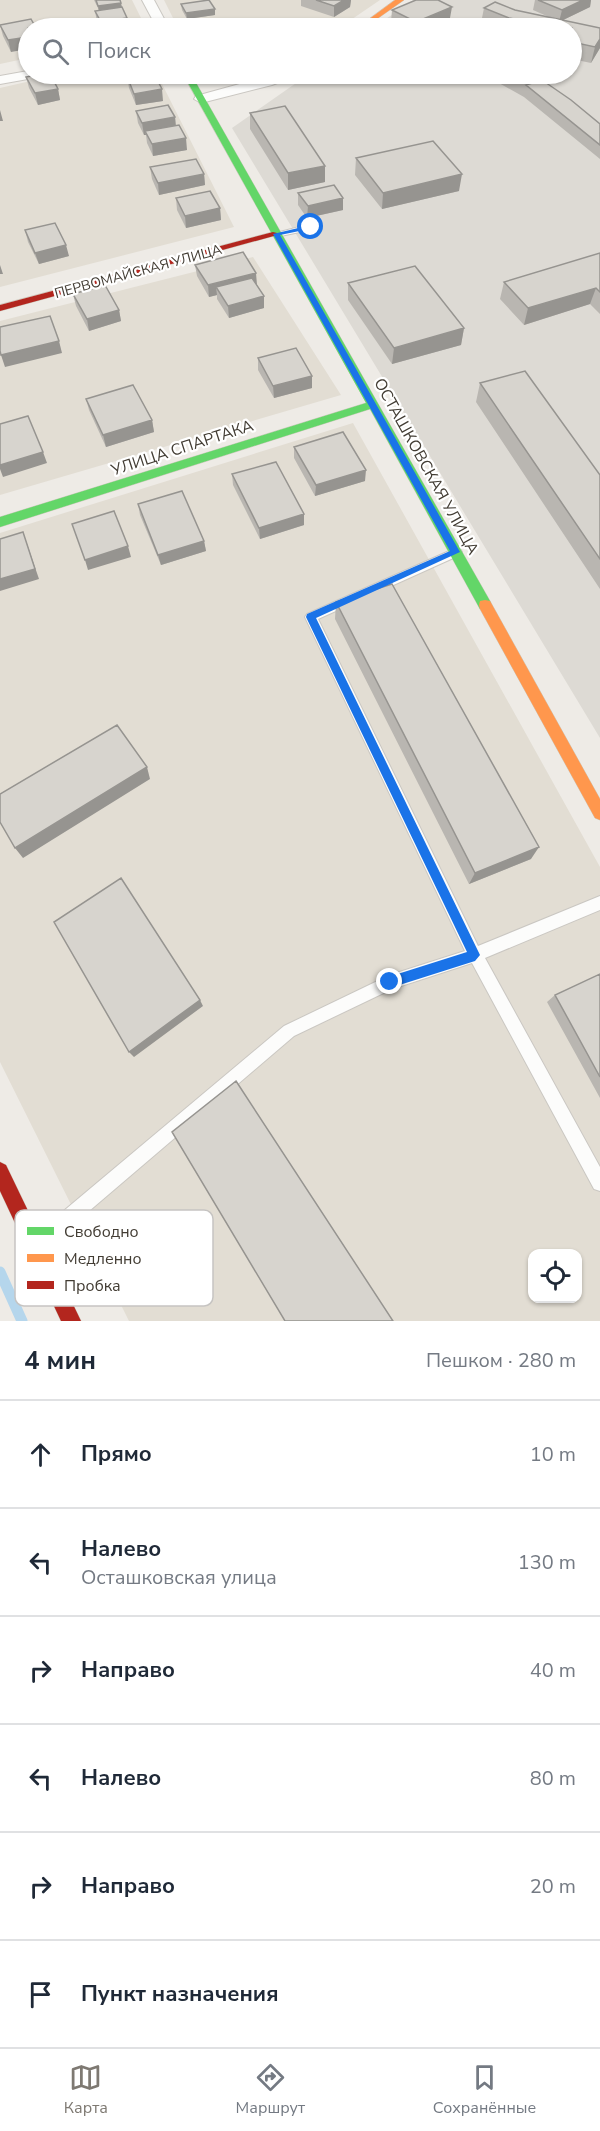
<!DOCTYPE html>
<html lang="ru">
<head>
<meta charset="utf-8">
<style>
  body { margin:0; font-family:"Nunito Sans",sans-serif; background:#f6f6f7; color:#1f2937 }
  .controls { position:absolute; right:18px; bottom:18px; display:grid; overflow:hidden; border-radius:12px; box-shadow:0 2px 4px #0004 }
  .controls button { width:54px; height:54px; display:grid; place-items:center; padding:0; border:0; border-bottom:2px solid #e0e1e3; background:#fff; color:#1f2937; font:30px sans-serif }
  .stop { position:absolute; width:18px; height:18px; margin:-14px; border:4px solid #1a73e8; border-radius:50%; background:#fff }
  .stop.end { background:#1a73e8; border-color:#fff; box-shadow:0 2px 6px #0008 }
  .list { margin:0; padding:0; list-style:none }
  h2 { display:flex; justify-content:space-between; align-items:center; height:78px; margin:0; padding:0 24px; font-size:26px }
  h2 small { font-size:20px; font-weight:400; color:#747a83 }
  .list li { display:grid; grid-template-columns:39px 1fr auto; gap:18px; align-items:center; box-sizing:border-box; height:108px; padding:0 24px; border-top:2px solid #e0e1e3 }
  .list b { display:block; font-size:22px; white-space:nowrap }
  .list p { margin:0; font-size:20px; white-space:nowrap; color:#747a83 }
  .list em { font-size:20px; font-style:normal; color:#747a83 }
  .icon { flex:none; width:33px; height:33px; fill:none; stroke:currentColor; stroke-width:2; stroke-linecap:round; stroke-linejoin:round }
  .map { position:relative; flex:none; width:600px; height:1321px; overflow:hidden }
  .search { position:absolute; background:#fff; box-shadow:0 2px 4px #0004; left:18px; right:18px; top:18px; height:66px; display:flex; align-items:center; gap:15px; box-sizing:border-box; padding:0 21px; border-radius:33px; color:#747a83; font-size:22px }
  .sheet { height:726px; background:#fff }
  nav { display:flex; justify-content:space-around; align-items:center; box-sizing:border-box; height:84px; border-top:2px solid #e0e1e3; background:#fff; font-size:16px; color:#747a83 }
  nav a { display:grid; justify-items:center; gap:3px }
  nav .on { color:#7e7972 }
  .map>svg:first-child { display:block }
</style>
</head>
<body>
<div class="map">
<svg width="600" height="1321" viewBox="0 0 600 1321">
  <rect width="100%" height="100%" fill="#eeebe6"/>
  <!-- residential -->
  <path fill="#e2ddd3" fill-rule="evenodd" d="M0 0H132L146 28H28V58L0 64Z
    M164 0H380L339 28H178Z
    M61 74H157L234 227 0 287V88Z
    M253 257 341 395 0 495V321Z
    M353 423 600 867V1321H129L0 1062V533ZM532 1254H578V1298H532Z"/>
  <!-- industrial -->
  <path fill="#dddad4" d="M413 0H600V738L232 128 309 74H572V28H373Z"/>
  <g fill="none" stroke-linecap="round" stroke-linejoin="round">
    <!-- stream -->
    <path stroke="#b5d6ec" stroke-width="11" d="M0 1272 22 1321"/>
    <!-- lane casing -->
    <g stroke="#cac7c2" stroke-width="2">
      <path id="lane" d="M311 224 314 225V229L276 237 272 234Z
        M456 548 460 549 462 552 460 555 318 619 478 946 600 896V910L485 958 600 1167V1191L594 1189 472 963 392 989 294 1036 47 1247 41 1249 35 1247 33 1241 35 1235 284 1026 390 975 465 951 305 617 307 614Z"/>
    </g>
    <!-- street casing -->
    <g stroke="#cac7c2" stroke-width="2">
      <path id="street" d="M142 0H154L169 28H157Z
        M28 71V74H41L39 77 0 84V76Z
        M276 74H295L293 77 272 85 201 103 194 99 196 96Z"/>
    </g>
    <!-- fast casing -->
    <g stroke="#cecabe" stroke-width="1">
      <path id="fast" d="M183 74H191L490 601 491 605 490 609H480L370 409 0 527V517L366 403Z"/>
    </g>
    <!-- slow casing -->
    <g stroke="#cecabe" stroke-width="1">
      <path id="slow" d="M395 0H404L364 28H357Z
        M485 600 490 601 600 799V820L595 818 480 609 479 605 480 601Z"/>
    </g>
    <!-- jam casing -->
    <g stroke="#cecabe" stroke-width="1">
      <path id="jam" d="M273 232 281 234 0 311V305Z
        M0 1162 6 1165 81 1321H61L0 1191Z"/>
    </g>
    <!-- lane -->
    <use href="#lane" fill="#fcfcfb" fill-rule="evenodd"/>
    <!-- street -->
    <use href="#street" fill="#fcfcfb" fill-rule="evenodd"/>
    <!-- fast -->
    <use href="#fast" fill="#63d668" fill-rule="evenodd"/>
    <!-- slow -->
    <use href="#slow" fill="#ff974d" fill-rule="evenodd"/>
    <!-- jam -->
    <use href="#jam" fill="#b3261e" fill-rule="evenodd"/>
  </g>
  <!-- wall -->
  <path fill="#b9b6b1" d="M94 0H120L122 8 127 18 129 28H100L97 22 95 11 99 10Z
    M301 0H351L350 7 334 17 301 6Z
    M535 0H591L590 7 563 20 600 48 591 63 572 59V28H494L481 23 484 8 515 10 549 17 533 10Z
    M181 4 215 9V15L187 19 182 10Z
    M392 10 450 18 426 28H405L391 22Z
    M31 19 11 52 3 36 0 25Z
    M483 74H540L542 80 600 124V159L524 97Z
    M127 76 163 101 136 105 129 88Z
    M26 77 58 89 60 100 38 105 29 88Z
    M136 111 175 117 176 126 187 150 153 156 147 143 146 135H144L138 123Z
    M250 113 325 182 288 190 250 129Z
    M356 158 459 191 382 209 355 175Z
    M150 167 204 174 205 185 159 195 152 179Z
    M298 193 343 210 307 218 298 205Z
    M176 198 220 208 221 220 186 228 177 210Z
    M25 230 69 256 39 264 28 242Z
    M600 253V314L590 304 524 325 500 299 504 282Z
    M195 265 257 285 264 296V308L229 318 217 299V295L209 297 197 276Z
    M348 283 464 328 461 345 392 364 348 300Z
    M73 294 119 310 121 321 89 331 76 306Z
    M258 358 312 388 274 398 258 370Z
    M480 383 600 475V589L476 402Z
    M86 399 152 420 154 432 106 447 89 410Z
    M294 447 365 481 315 496 294 458Z
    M232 474 304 514V525L260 539 233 485Z
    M138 504 204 541 206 551 161 565 140 515Z
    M336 602 531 859 469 884 335 619Z
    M600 974V1098L547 1002 555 995Z"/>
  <!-- shaded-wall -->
  <path fill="#969490" d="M344 0H351L350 7 334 17V6Z
    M583 0H591L590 7 559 22 562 10Z
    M121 3 122 8 99 12 98 6Z
    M452 7 450 18 426 28H415L416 22Z
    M215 9V15L187 19 186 13Z
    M127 18 129 28H102L101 22Z
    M28 37V49L11 52 8 40Z
    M600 39V48L591 63 595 47Z
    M124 74H142L125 76Z
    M543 76 540 92 526 85 527 81Z
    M58 89 60 100 38 105 35 93Z
    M162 89 163 101 136 105 134 94Z
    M0 110 3 121H0Z
    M175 117 176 129 145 131 146 135H144L142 123Z
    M186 138 187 150 153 156 152 144Z
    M325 166V182L288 190V173Z
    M204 174 205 185 159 195 158 183Z
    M462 174 459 191 382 209 383 193Z
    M343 198V210L307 218 308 206Z
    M220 208 221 220 186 228 185 216Z
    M66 245 69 256 39 264 35 253Z
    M0 265 3 274H0Z
    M256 273 257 285 221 294 216 287 217 295 209 297 208 285Z
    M596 288 590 304 524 325 528 308Z
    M264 296V308L229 318 228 306Z
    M119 310 121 321 89 331 87 319Z
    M464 328 461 345 392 364 394 348Z
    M59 341 62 353 5 367 1 355Z
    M312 376V388L274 398 273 386Z
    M152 420 154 432 106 447 103 435Z
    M43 452 47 463 3 477 0 469V465Z
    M366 470 365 481 315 496 316 485Z
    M304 514V525L260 539 259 528Z
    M23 532 39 579 0 591V579Z
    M204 541 206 551 161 565 158 555Z
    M128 546 131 557 88 570 85 560Z
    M147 767 150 779 23 858 15 848Z
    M539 847 531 859 469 884 475 873Z
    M200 1000 203 1006 134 1057 129 1052Z"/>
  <!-- building -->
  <path fill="#d7d4ce" stroke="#969490" stroke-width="1.5" d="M96 0H120L121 3 98 6Z
    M209 0 215 9 186 13 181 4Z
    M316 0H344L334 6Z
    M416 0H438L452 7 416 22 392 10Z
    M538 0H583L562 10Z
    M495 2 515 10 600 28V39L595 47 572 42V28H560L509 18 484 8Z
    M122 7 127 18 101 22 95 11Z
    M31 19 36 28H28V37L8 40 0 25Z
    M218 22 222 28H194L192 26Z
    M42 74H50L58 89 35 93 26 77Z
    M145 74H154L162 89 134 94 127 76Z
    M515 74H540L543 76 527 81Z
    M542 80 571 100 600 124V145L526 85Z
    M168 105 175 117 142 123 136 111Z
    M285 106 325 166 288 173 250 113Z
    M179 125 186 138 152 144 145 131Z
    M433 141 462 174 383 193 356 158Z
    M196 159 204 174 158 183 150 167Z
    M334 185 343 198 308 206 298 193Z
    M210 191 220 208 185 216 176 198Z
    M55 223 66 245 35 253 25 230Z
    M243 252 256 273 208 285 195 265Z
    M600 253V292L596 288 528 308 504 282Z
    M415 266 464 328 394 348 348 283Z
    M252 278 264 296 228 306 216 287Z
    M105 285 119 310 87 319 73 294Z
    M50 316 59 341 1 355 0 351V327Z
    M296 348 312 376 273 386 258 358Z
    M525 371 600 475V559L480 383Z
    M133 385 152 420 103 435 86 399Z
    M28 416 43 452 0 465V424Z
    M343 432 366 470 316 485 294 447Z
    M276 462 304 514 259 528 232 474Z
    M182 491 204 541 158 555 138 504Z
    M114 511 128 546 85 560 72 524Z
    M23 532 35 569 0 579V539Z
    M392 584 539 847 475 873 336 602Z
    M117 725 147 767 15 848 0 822V794Z
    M121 878 200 1000 129 1052 54 922Z
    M600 974V1077L555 995Z
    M236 1081 393 1321H285L172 1132Z"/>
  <!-- route -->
  <path fill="#1a73e8" d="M311 225 314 228 280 235 460 552 316 618 480 955 475 961 390 988 384 982 385 978 467 952 306 617 307 614 450 551 273 234Z"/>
  <g text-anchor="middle" stroke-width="4.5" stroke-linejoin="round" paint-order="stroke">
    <!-- far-street labels -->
    <g font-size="14" fill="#423c33" stroke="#fff">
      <text transform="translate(138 271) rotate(-15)" y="5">ПЕРВОМАЙСКАЯ УЛИЦА</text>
    </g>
    <!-- street labels -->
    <g font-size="16" fill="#423c33" stroke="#fff">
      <text transform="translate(182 447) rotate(-18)" y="6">УЛИЦА СПАРТАКА</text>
      <text transform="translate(427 466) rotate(61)" y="6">ОСТАШКОВСКАЯ УЛИЦА</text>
    </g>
  </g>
  <!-- legend -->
  <rect x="15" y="1210" width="198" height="96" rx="9" fill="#fff" stroke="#c6c4c2" stroke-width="1.5"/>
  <rect x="27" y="1227" width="27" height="8" fill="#63d668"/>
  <rect x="27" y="1254" width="27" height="8" fill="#ff974d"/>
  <rect x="27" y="1281" width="27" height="8" fill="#b3261e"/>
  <g font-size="16" fill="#423c33">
    <text x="64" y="1237">Свободно</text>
    <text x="64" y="1264">Медленно</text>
    <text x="64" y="1291">Пробка</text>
  </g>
</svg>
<div class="controls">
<button><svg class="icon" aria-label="locate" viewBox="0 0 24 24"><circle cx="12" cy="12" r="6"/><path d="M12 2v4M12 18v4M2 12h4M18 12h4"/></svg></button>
</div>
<div class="stop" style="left:311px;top:227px"></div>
<div class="stop end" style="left:390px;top:982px"></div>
<div class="search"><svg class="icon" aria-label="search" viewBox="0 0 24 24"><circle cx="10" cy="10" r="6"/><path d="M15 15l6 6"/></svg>Поиск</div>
</div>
<section class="sheet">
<h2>4 мин<small>Пешком · 280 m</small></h2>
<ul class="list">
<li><svg class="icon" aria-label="ahead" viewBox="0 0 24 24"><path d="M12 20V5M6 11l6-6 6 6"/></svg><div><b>Прямо</b></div><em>10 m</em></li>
<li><svg class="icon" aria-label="left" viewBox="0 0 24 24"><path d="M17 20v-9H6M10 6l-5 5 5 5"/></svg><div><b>Налево</b><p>Осташковская улица</p></div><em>130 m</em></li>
<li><svg class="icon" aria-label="right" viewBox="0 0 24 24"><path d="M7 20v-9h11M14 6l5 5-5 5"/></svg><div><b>Направо</b></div><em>40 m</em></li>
<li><svg class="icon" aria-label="left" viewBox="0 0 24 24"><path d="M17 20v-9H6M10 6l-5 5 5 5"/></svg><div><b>Налево</b></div><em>80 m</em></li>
<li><svg class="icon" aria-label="right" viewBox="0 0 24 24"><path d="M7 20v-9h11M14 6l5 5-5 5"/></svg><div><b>Направо</b></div><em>20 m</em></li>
<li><svg class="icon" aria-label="arrive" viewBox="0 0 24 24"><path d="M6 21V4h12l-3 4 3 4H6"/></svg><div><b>Пункт назначения</b></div></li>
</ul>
</section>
<nav>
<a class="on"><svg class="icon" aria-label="map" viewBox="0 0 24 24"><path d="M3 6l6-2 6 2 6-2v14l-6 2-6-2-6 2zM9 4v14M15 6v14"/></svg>Карта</a>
<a><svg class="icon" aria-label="directions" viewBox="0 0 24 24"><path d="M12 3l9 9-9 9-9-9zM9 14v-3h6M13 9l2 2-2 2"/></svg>Маршрут</a>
<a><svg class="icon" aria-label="saved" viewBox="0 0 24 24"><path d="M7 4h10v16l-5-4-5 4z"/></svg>Сохранённые</a>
</nav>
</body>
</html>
